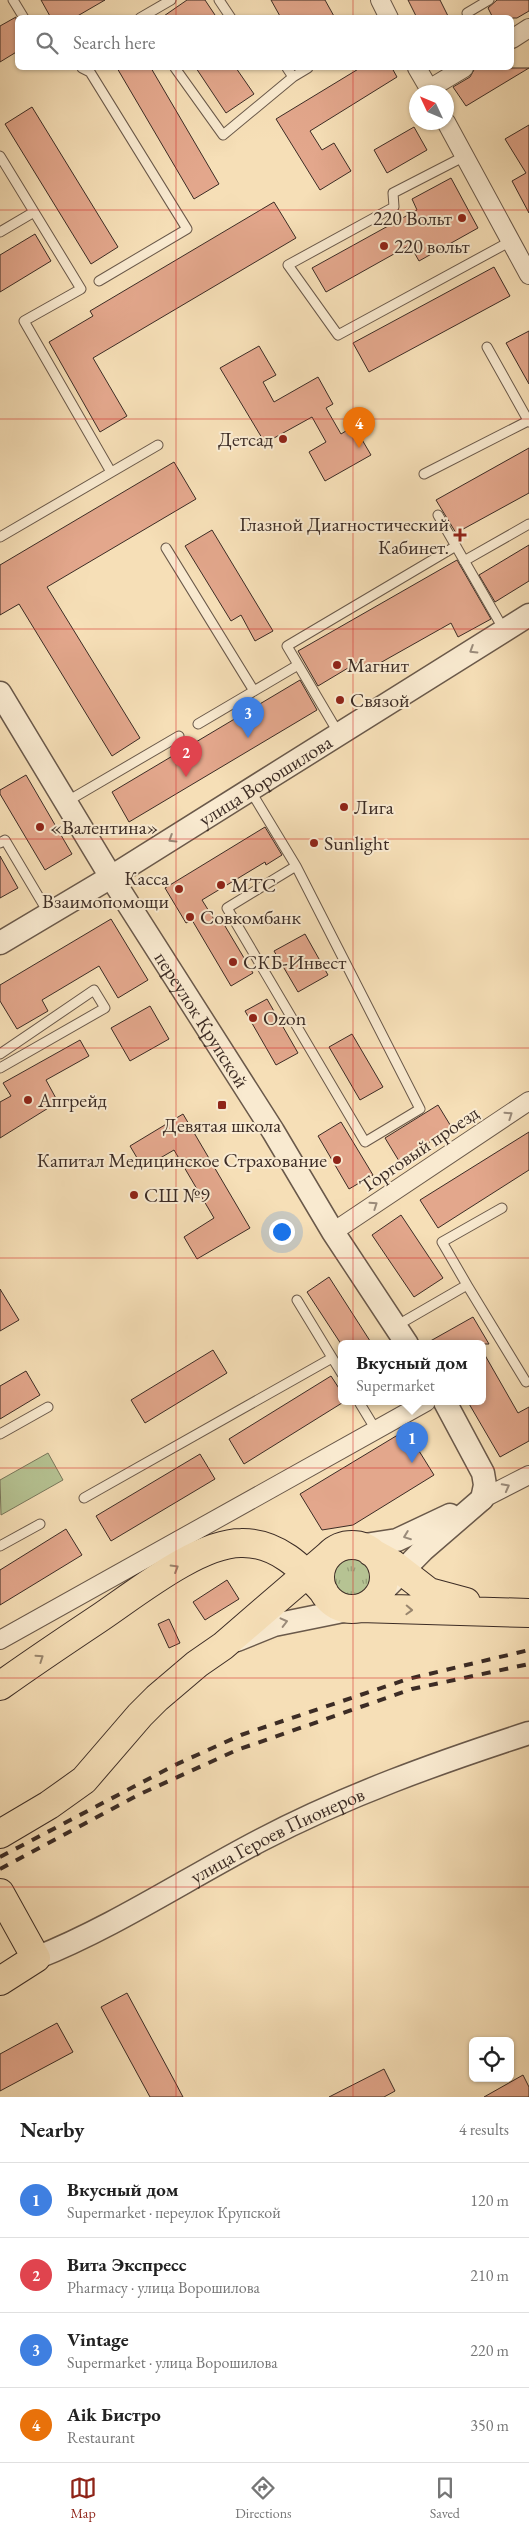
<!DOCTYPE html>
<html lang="en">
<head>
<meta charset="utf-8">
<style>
  body { margin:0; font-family:"EB Garamond",serif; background:#f2f2f2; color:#222 }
  .controls { position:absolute; right:15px; bottom:15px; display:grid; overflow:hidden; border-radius:8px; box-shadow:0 1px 4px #0004 }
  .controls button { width:45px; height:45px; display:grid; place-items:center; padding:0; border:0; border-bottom:1px solid #e0e0e0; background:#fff; color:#222; font:25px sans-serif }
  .compass { position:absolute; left:409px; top:85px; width:45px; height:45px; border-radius:50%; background:#fff; box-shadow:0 1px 4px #0004; rotate:314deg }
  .you { position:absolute; left:281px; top:1231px; width:18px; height:18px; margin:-12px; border:4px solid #fff; border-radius:50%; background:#1a73e8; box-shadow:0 0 0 8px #1a73e833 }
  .badge { display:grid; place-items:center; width:32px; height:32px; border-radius:50%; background:#8f2418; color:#fff; font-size:16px; font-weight:700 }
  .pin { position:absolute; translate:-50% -41px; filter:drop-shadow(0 1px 2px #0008) }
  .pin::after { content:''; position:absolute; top:26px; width:18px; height:15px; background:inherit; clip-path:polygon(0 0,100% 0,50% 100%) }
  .popup { position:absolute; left:338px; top:1340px; width:148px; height:65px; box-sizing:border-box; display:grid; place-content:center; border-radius:8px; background:#fff; filter:drop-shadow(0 1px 4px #0005); font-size:16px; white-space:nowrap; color:#767676 }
  .popup b { font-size:19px; color:#222 }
  .popup::after { content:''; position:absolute; left:50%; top:100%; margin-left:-10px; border:10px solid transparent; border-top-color:#fff }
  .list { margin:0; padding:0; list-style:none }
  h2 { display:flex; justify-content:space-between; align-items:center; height:65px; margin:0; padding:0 20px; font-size:21px }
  h2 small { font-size:16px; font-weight:400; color:#767676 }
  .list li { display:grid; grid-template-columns:32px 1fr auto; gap:15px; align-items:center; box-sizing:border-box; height:75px; padding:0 20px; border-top:1px solid #e0e0e0 }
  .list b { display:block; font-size:19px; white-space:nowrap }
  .list p { margin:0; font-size:16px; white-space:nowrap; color:#767676 }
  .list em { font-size:16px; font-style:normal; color:#767676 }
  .icon { flex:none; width:28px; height:28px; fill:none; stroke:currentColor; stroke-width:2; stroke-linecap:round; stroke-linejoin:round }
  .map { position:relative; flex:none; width:529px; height:2097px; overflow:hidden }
  .search { position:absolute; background:#fff; box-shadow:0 1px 4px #0004; left:15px; right:15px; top:15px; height:55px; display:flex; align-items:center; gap:12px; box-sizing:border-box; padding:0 18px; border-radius:8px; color:#767676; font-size:19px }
  .sheet { height:365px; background:#fff }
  nav { display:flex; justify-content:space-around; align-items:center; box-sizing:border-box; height:70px; border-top:1px solid #e0e0e0; background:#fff; font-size:14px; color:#767676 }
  nav a { display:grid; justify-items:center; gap:2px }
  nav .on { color:#8f2418 }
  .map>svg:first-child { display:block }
</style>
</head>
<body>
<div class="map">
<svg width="529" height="2097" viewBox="0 0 529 2097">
  <defs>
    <pattern id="grass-tufts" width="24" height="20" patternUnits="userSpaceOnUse" patternTransform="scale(1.25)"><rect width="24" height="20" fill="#b6c393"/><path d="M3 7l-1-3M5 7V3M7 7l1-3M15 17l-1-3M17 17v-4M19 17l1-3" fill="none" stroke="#959f78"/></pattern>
  </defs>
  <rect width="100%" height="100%" fill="#f6dfb7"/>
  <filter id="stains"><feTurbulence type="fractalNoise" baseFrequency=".004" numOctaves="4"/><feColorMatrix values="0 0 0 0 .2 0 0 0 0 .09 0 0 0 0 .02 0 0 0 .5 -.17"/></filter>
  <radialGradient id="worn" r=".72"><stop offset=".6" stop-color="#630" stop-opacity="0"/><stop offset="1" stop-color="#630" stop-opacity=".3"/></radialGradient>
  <!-- grass -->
  <path fill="url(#grass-tufts)" stroke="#79785c" d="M333 1576a20 20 0 1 1 40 0a20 20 0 1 1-40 0Z"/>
  <!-- pitch -->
  <path fill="#b6c393" stroke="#79785c" d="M48 1453 63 1480 1 1515 0 1480Z"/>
  <!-- building -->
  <path fill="#e3a78c" stroke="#3c2c25" d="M41 0H105L74 18H51Z
    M187 0H205L217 18H161Z
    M271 0H325L335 18H281Z
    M408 0H440L449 18H417Z
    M497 0H529V11L517 18H493L488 8Z
    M16 17 18 51 0 62V26Z
    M117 68H151L219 184 194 199Z
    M196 68H236L254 94 226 113Z
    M360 68H392L397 77 310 131 322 150 334 143 351 171 320 190 276 119Z
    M475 68H529L466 106 453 87 470 77Z
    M32 107 118 247 91 264 5 124Z
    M529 125V213L512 181 526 173 505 139Z
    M414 127 427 150 387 173 374 150Z
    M451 178 478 228 419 261 410 245 326 292 312 268 417 210 412 199Z
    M274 202 296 238 93 358 127 416 100 432 49 342 93 316 90 311Z
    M35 234 51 261 0 292V255Z
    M494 267 510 296 369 372 353 343Z
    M529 331V384L506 343Z
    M259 346 276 375 263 382 274 402 318 377 333 404 326 408 341 434 354 426 371 455 325 481 309 452 326 442 312 417 265 443 220 368Z
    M529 448V493L456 533 436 500Z
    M174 462 196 499 47 587 140 738 112 756 19 604 0 615V565Z
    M212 530 273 631 255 641 241 615 231 621 185 546Z
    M529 545V581L495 602 479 575Z
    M457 560 491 619 458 637 451 623 364 672 358 662 318 686 298 651Z
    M300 680 317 710 129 822 112 792Z
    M26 775 72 854 45 870 0 794V790Z
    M265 827 282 855 266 865 265 862 202 900 217 924 222 921 253 973 231 986 192 920 186 923 165 888Z
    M0 856 18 888 0 898Z
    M111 919 148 980 118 998 99 966 42 1000 48 1011 17 1029 0 1001V985Z
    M305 934 328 975 298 992 274 951Z
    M267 999 298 1053 276 1065 245 1011Z
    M150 1006 169 1039 130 1061 111 1028Z
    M352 1034 383 1087 360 1100 329 1047Z
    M80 1040 89 1056 46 1080 58 1102 0 1138V1102L11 1096 3 1083Z
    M438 1105 452 1128 399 1161 385 1138Z
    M183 1114 250 1228 197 1259 184 1237 214 1218 174 1150 143 1168 130 1146Z
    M341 1122 373 1175 349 1189 318 1136Z
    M529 1132V1170L438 1228 420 1200Z
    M401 1215 443 1278 414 1297 372 1235Z
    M329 1277 372 1344H341L307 1292Z
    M0 1289 19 1320 0 1331Z
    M473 1317 489 1344H425Z
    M213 1350 227 1373 145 1423 131 1400Z
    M482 1350 518 1413 529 1407V1441L500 1457 468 1402H482Z
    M26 1371 40 1395 0 1419V1386Z
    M331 1376 342 1393V1403L244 1464 229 1439Z
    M406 1430 434 1475 353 1525 322 1530 300 1494Z
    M200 1454 215 1479 111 1541 96 1516Z
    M66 1529 82 1555 0 1605V1570Z
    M227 1580 239 1599 205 1620 193 1602Z
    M169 1619 180 1643 169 1648 158 1624Z
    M127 1993 174 2080 183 2097H150L101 2007Z
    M57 2023 73 2052 0 2091V2054Z
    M384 2069 395 2091 384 2097H329Z
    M523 2075 529 2087V2097H484Z"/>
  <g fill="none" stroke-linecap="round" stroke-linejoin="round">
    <!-- service casing -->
    <g stroke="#6a594a" stroke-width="11">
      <path id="service" d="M13 0 24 18
        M219 0 231 18
        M467 13 489 0
        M140 18 171 0
        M82 68 90 72 187 229 99 281
        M175 68 223 135 293 77 308 68
        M287 68 293 77
        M0 156 81 289 24 321 111 472
        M465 156 393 193 394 207 288 265 338 335 511 241
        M0 232 34 212
        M487 347 529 422
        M424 474 528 421
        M438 515 504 630
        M0 537 158 445
        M166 548 254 691
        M464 561 529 524
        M198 724 298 665
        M339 734 287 646 456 546
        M250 790 296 866 227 908 365 1142 420 1109 296 866
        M66 802 179 736
        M0 843 5 840 49 914
        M0 1054 94 990 105 1008 0 1068
        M467 1285 442 1242 502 1208
        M297 1300 342 1374
        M396 1326 467 1285 526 1382
        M359 1402 376 1430
        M0 1434 48 1407
        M84 1498 332 1358
        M0 1546 40 1524"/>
    </g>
    <!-- minor casing -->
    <g stroke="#6a594a" stroke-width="20">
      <path id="minor" d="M380 0 389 18
        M512 39 529 28
        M417 68 431 92
        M429 89 464 68
        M446 122 529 275
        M333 1232 529 1101
        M482 1499 529 1475
        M0 1640 426 1402"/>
    </g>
    <!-- tertiary casing -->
    <g stroke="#6a594a" stroke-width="25">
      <g id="tertiary">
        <path id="s1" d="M0 693 111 877 273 1131 333 1232 407 1344"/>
        <path id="s2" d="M0 943 111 877 529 615"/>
        <path d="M445 1402 483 1473 485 1485 482 1499"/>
        <path d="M358 1546 397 1540 450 1515"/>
        <path d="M374 1600 423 1550 482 1499"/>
        <path d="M237 1640 274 1625 353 1609"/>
        <path id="s3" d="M36 1958C114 1927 186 1879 261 1840 347 1795 437 1763 529 1733"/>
      </g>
    </g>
    <!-- primary casing -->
    <g stroke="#3c2c25" stroke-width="30">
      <path id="primary" d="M320 1577a32 32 0 1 1 64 0a32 32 0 1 1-64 0Z
        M371 1552 393 1564 429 1592 466 1602
        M360 1608 529 1613
        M0 1686C32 1663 65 1641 98 1619 134 1595 198 1543 241 1543 277 1542 302 1568 324 1592
        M0 1834 49 1805 84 1780 140 1715 157 1698 197 1664 223 1646 331 1553
        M0 1893 36 1958 0 1981"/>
    </g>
    <!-- service -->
    <use href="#service" stroke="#f9ead0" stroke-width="9"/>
    <!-- minor -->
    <use href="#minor" stroke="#f9ead0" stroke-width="18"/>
    <!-- tertiary -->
    <use href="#tertiary" stroke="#f9ead0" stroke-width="22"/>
    <!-- primary -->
    <use href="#primary" stroke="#f6dfb7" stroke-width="28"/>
    <!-- rail -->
    <path stroke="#3c2c25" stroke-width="4" stroke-dasharray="9 9" stroke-linecap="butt" d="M0 1857 175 1765 241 1735 408 1679 529 1650
      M0 1869 138 1795 237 1750 412 1689 529 1664"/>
  </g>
  <!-- one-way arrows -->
  <defs><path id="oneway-chevron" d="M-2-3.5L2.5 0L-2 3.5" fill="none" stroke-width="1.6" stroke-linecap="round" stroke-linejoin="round" transform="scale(1.25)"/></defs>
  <g stroke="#9a8b7a">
    <use href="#oneway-chevron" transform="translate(473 650) rotate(148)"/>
    <use href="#oneway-chevron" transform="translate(172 839) rotate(148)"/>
    <use href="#oneway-chevron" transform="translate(509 1115) rotate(-34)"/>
    <use href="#oneway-chevron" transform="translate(374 1205) rotate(-34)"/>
    <use href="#oneway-chevron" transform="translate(506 1487) rotate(-28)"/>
    <use href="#oneway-chevron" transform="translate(407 1536) rotate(159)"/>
    <use href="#oneway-chevron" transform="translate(284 1622) rotate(-14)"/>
  </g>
  <g stroke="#99866e">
    <use href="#oneway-chevron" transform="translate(175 1568) rotate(-31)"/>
    <use href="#oneway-chevron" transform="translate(409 1610) rotate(2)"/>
    <use href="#oneway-chevron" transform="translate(40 1658) rotate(-34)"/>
  </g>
  <!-- grid -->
  <path fill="none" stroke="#d62828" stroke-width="1" stroke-opacity="0.55" d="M176 0V18M353 0V18M176 68V2097M353 68V2097M0 210H529M0 419H529M0 629H529M0 839H529M0 1048H529M0 1258H529M0 1468H529M0 1678H529M0 1887H529"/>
  <!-- markers -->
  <g fill="#8f2418" stroke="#f9ead0" stroke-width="2">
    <circle cx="462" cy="218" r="5"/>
    <circle cx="384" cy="246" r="5"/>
    <circle cx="283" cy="439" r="5"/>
    <path d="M457.5 527.5h5v5h5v5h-5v5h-5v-5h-5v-5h5z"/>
    <circle cx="337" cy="665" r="5"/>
    <circle cx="340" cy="700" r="5"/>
    <circle cx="344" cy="807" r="5"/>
    <circle cx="40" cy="827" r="5"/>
    <circle cx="314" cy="843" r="5"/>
    <circle cx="221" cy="885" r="5"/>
    <circle cx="179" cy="889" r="5"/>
    <circle cx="190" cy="917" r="5"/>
    <circle cx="233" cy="962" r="5"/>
    <circle cx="253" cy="1018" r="5"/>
    <circle cx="28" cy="1100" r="5"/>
    <rect x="217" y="1100" width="10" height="10" rx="2.5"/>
    <circle cx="337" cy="1160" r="5"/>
    <circle cx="134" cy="1195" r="5"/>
  </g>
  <g text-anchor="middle" stroke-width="4" stroke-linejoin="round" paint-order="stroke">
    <!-- poi labels -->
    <g font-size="20" fill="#3c2c25" stroke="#f9ead0" text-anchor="start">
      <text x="452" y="225" text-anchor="end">220 Вольт</text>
      <text x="394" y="253">220 вольт</text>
      <text x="273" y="446" text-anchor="end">Детсад</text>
      <text x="449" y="531" text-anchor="end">Глазной Диагностический<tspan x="449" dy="23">Кабинет.</tspan></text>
      <text x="347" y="672">Магнит</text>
      <text x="350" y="707">Связой</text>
      <text x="354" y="814">Лига</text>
      <text x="50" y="834">«Валентина»</text>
      <text x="324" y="850">Sunlight</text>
      <text x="169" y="885" text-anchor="end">Касса<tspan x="169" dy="23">Взаимопомощи</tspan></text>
      <text x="231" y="892">МТС</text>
      <text x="200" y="924">Совкомбанк</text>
      <text x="243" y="969">СКБ-Инвест</text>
      <text x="263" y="1025">Ozon</text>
      <text x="38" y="1107">Апгрейд</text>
      <text x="222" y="1132" text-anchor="middle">Девятая школа</text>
      <text x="327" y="1167" text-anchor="end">Капитал Медицинское Страхование</text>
      <text x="144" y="1202">СШ №9</text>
    </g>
    <!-- street labels -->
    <g font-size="20" fill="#3c2c25" stroke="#f9ead0">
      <text dy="7" stroke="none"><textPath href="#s2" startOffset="311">улица Ворошилова</textPath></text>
      <text dy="7" stroke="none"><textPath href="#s1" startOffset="384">переулок Крупской</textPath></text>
      <text transform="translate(419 1149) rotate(-34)" y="7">Торговый проезд</text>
      <text dy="7" stroke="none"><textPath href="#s3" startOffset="271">улица Героев Пионеров</textPath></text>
    </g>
  </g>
  <rect width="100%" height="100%" filter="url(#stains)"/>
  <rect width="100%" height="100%" fill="url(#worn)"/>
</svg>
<div class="controls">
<button><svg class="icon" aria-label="locate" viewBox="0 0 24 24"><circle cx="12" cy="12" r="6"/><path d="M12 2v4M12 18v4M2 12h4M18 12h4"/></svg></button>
</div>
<svg class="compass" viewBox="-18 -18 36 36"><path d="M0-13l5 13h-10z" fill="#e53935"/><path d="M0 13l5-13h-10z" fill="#767676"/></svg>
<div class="you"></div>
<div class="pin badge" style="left:412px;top:1463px;background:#3f7fe0">1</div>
<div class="popup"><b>Вкусный дом</b>Supermarket</div>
<div class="pin badge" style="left:186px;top:777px;background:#e0444e">2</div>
<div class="pin badge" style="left:248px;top:738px;background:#3f7fe0">3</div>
<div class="pin badge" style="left:359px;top:448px;background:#e8710a">4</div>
<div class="search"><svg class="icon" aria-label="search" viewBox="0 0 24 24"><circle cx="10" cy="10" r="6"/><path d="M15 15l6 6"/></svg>Search here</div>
</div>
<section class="sheet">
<h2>Nearby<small>4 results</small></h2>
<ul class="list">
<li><span class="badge" style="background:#3f7fe0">1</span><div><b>Вкусный дом</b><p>Supermarket · переулок Крупской</p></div><em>120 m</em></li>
<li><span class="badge" style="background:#e0444e">2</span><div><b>Вита Экспресс</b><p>Pharmacy · улица Ворошилова</p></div><em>210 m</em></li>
<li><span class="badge" style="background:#3f7fe0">3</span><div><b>Vintage</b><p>Supermarket · улица Ворошилова</p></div><em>220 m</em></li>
<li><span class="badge" style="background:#e8710a">4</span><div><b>Aik Бистро</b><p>Restaurant</p></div><em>350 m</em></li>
</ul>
</section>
<nav>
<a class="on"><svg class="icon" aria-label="map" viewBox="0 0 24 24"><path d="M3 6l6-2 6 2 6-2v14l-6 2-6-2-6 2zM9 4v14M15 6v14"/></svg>Map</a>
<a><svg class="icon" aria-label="directions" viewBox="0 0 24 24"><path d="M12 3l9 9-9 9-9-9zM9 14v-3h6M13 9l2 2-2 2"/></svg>Directions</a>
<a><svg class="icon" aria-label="saved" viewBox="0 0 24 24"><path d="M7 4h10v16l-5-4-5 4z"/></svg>Saved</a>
</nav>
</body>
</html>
